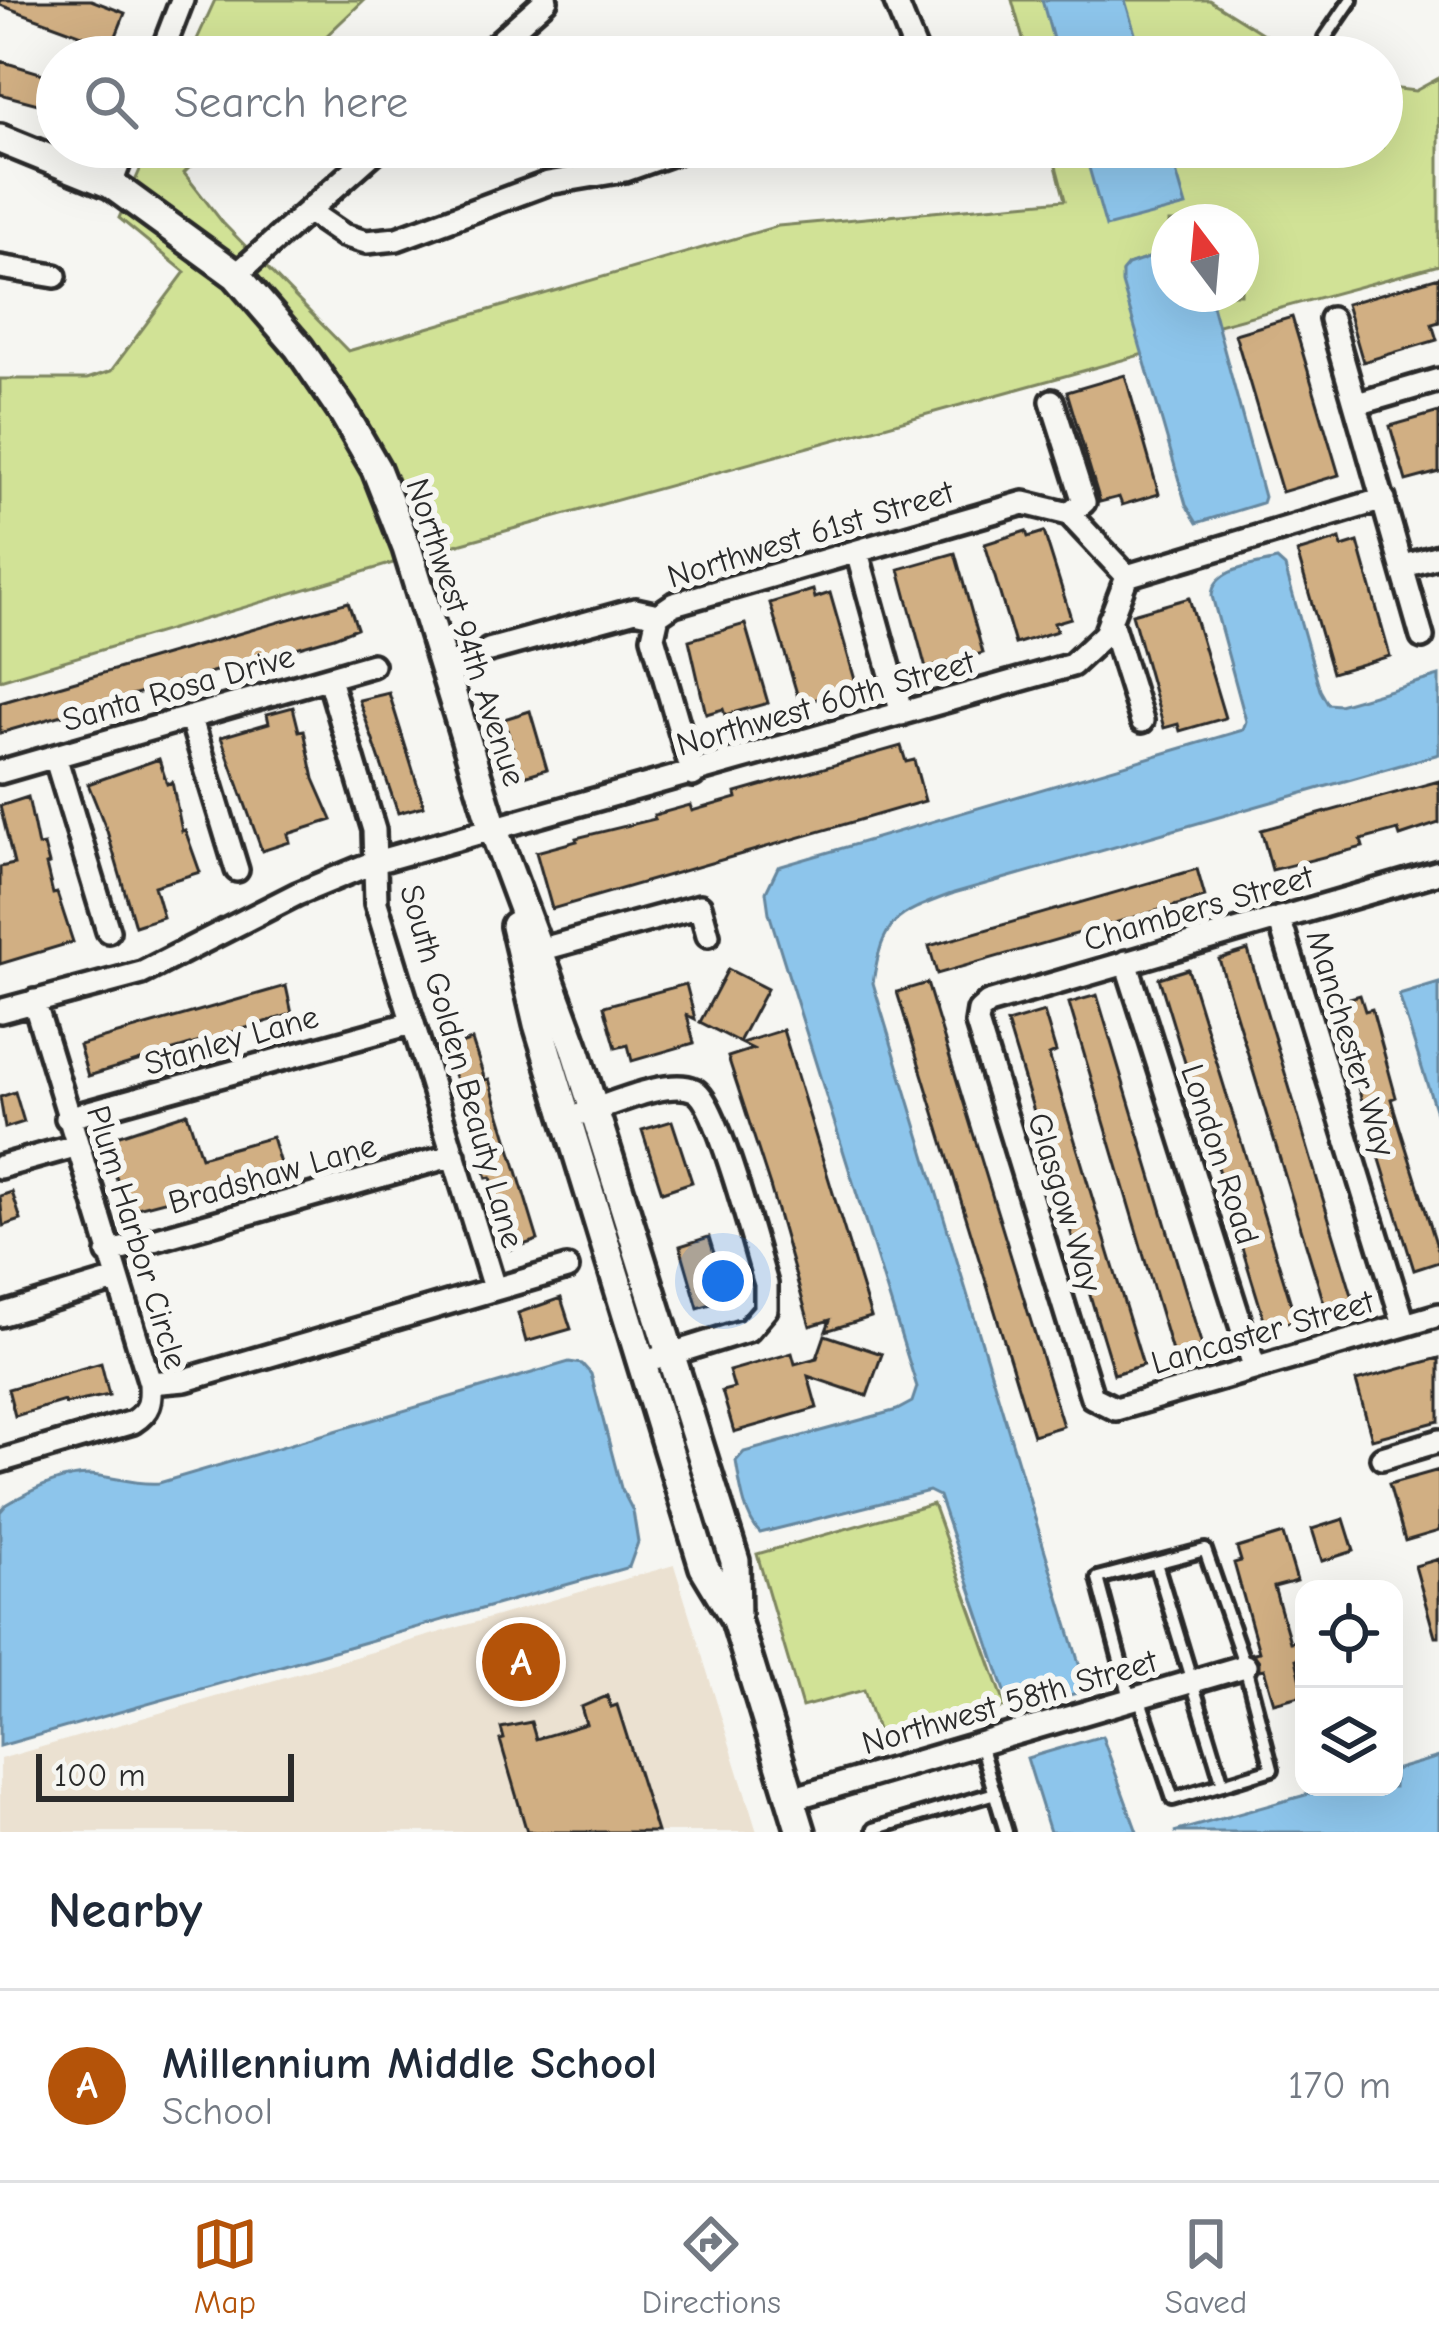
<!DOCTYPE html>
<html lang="en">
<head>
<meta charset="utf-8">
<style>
  body { margin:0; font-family:"Comic Neue",sans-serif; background:#f6f6f7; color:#1f2937 }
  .controls { position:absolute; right:36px; bottom:36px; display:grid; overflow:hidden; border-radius:24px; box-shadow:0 12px 48px #0002 }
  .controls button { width:108px; height:108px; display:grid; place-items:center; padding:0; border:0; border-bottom:3px solid #e0e1e3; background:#fff; color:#1f2937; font:60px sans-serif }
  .compass { position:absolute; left:1151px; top:204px; width:108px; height:108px; border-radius:50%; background:#fff; box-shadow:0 12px 48px #0002; rotate:344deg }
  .scale { position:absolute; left:36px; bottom:30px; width:258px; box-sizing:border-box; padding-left:12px; border:6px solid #2b2b2b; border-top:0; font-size:33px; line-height:42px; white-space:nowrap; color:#2b2b2b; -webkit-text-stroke:9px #f6f6f2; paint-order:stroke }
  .you { position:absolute; left:723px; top:1281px; width:42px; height:42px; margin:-30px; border:9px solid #fff; border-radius:50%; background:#1a73e8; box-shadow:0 0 0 18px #1a73e833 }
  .badge { display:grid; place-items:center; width:78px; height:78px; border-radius:50%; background:#b45309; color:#fff; font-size:39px; font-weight:700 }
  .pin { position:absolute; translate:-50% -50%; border:6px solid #fff; box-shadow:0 3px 12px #0006 }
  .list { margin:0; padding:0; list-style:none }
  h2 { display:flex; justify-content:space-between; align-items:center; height:156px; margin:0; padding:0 48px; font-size:51px }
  h2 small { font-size:39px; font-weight:400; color:#747a83 }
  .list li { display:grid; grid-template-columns:78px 1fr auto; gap:36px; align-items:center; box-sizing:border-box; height:192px; padding:0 48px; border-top:3px solid #e0e1e3 }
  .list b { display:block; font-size:45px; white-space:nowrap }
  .list p { margin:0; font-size:39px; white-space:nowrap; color:#747a83 }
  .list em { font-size:39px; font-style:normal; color:#747a83 }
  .icon { flex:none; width:66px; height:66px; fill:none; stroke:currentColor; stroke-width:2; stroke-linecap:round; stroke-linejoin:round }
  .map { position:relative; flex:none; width:1439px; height:1832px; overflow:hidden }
  .search { position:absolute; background:#fff; box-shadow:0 12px 48px #0002; left:36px; right:36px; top:36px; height:132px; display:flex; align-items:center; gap:30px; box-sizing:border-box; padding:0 42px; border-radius:66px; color:#747a83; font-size:45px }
  .sheet { height:348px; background:#fff }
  nav { display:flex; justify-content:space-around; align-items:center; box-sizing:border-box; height:168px; border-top:3px solid #e0e1e3; background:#fff; font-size:33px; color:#747a83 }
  nav a { display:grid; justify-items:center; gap:6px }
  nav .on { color:#b45309 }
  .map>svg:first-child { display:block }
</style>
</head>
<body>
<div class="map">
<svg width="1439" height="1832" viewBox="0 0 1439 1832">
  <rect width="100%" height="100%" fill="#f6f6f2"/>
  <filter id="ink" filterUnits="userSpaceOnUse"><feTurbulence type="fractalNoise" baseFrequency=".00833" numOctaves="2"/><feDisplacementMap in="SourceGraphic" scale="24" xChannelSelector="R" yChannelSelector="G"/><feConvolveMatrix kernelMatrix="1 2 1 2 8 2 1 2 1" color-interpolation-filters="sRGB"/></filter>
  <g filter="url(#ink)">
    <!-- built -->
    <path fill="#ebe1d1" d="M674 1565 757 1832H0V1759Z"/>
    <!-- green -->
    <path fill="#d1e296" stroke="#7e8660" stroke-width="3" d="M215 0H364L304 57H189Z
      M1012 0H1209L1300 57H1028Z
      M1439 78V265L1215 326 1209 294H1241V222H1169V251L1128 265 1122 273 1144 354 437 550 0 680V379H87L111 371 185 272 119 218 150 147H210L184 173 223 223 348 351 778 226 1065 200 1051 147H1382V87L1415 91Z
      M933 1504 1006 1707 881 1742 864 1690 802 1707 757 1554Z"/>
    <!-- water -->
    <path fill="#8dc5eb" stroke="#66879e" stroke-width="3" d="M1042 0H1125L1142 57H1058Z
      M1083 147H1169L1186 206 1106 227Z
      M1169 251V294H1209L1264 497 1262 503 1197 523 1186 505 1122 283V272L1128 265Z
      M1277 560 1285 567 1320 690 1328 704 1339 705 1439 676V754L954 893C895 915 883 918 873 983L1087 1690 1012 1712 939 1496 929 1491 760 1533C744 1517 740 1484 736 1461L744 1452 897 1410 912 1402 917 1387 769 913 766 892 778 867 1243 730 1246 721 1212 596C1213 568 1254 566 1277 560Z
      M1439 983V1122L1399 995Z
      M569 1362 582 1364 591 1374 621 1488 633 1511 638 1542 629 1567 0 1746V1512L6 1505C29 1491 62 1475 90 1475 113 1476 133 1485 159 1483Z
      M1102 1736 1137 1832H1050L1027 1758Z
      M1439 1757V1832H1174L1334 1787H1394V1770Z"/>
    <!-- building -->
    <path fill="#d1af83" stroke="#2b2b2b" stroke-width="3" d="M0 0H91L125 13 112 46 0 5Z
      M0 61 57 78V117L40 112 42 105 0 94Z
      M1439 277V322L1432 324 1437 340 1363 362 1346 304Z
      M1292 317 1339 475 1282 492 1235 334Z
      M1125 375 1159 494 1122 505 1119 497 1100 502 1067 392Z
      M1439 412V472L1406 481 1390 426Z
      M1026 531 1028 537 1044 532 1071 618 1054 623 1057 631 1015 644 985 544Z
      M1340 539 1342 547 1358 542 1390 656 1332 673 1297 552Z
      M955 553 983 653 926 669 899 569Z
      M813 590 815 598 830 593 857 687 800 704 770 603Z
      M1189 598 1225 718 1180 731 1178 724 1164 728 1132 614Z
      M348 602 357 628 334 637 0 733V703Z
      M745 624 768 703 725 715 723 709 706 714 689 640Z
      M389 693 424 806 398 813 359 700Z
      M293 707 299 731 304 730 314 779 332 820 288 834 290 842 262 851 221 737 269 723 267 714Z
      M530 711 547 769 521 777 504 719Z
      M901 746 906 762 914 760 925 801 552 909 536 852 577 841 576 838 655 819 654 815 690 805 692 811 737 798 736 793Z
      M159 759 167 784 172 782 182 831 185 830 200 872 154 886 163 917 135 926 107 831 88 784Z
      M1439 781V823L1400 836 1398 830 1361 840 1363 847 1272 870 1261 830Z
      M28 797 38 846 44 845 49 864 46 865 53 894 57 893 73 942 0 964V867L14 864 0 806Z
      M1197 869 1205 897 937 974 929 946Z
      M1248 950 1354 1302 1326 1310 1219 959Z
      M728 969 767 989 739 1042 700 1022Z
      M1188 969 1296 1320 1267 1329 1159 978Z
      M927 983 1063 1426 1033 1435 897 992Z
      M686 984 695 1019 687 1015 694 1043 632 1061 628 1045 616 1048 604 1006Z
      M286 986 292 1014 88 1076 79 1045Z
      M1097 995 1202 1346 1173 1355 1069 1003Z
      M1360 995 1365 1011 1372 1009 1396 1097 1391 1099 1398 1122 1439 1253V1262L1414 1270 1332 1003Z
      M1044 1012 1056 1052 1049 1055 1143 1365 1114 1374 1007 1023Z
      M783 1030 871 1317 826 1331 830 1320 810 1326 770 1186 728 1057 753 1049 741 1043Z
      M472 1040 485 1080 489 1079 538 1240 508 1250 491 1177 487 1178 446 1049Z
      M15 1092 24 1122 5 1128 0 1097Z
      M187 1113 201 1157 272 1137 281 1167 216 1182 218 1187 126 1211 113 1166 105 1168 98 1142Z
      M672 1121 692 1182 662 1192 642 1130Z
      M12 1192 21 1220 3 1226 0 1196Z
      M709 1237 728 1299 698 1308 680 1246Z
      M561 1298 571 1329 526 1342 518 1313Z
      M825 1335 882 1354 867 1396 808 1376 817 1408 734 1432 722 1391 734 1388 729 1371 792 1353 795 1364 817 1358Z
      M1439 1358V1421L1372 1439 1356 1381Z
      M101 1363 109 1395 65 1404 64 1401 15 1416 8 1389Z
      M1439 1470V1531L1405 1541 1389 1484Z
      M1344 1519 1354 1551 1322 1561 1312 1529Z
      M1283 1534 1297 1581 1274 1587 1290 1642 1296 1641 1301 1658 1296 1659 1304 1695 1274 1703 1264 1669 1259 1670V1661L1253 1653 1259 1652 1234 1563 1241 1561 1237 1548Z
      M1439 1559V1637H1435L1415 1566Z
      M607 1696 611 1707 617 1705 657 1832H527L500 1740 504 1739 501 1728 531 1722 536 1739 586 1724 581 1707Z"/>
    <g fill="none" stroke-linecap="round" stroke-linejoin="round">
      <!-- service casing -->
      <g stroke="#2b2b2b" stroke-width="20">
        <path id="service" d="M1325 38 1351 0
          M1156 1563 1223 1784
          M1130 1698 1098 1578 1205 1550 1245 1666 1272 1769 1173 1799 1139 1697
          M980 1744 1006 1832
          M875 1832 874 1829 995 1793"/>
      </g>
      <!-- minor casing -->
      <g stroke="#2b2b2b" stroke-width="30">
        <path id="minor" d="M895 0 918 57
          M160 57 182 0
          M482 57 546 0
          M111 184 125 147
          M308 211 343 235 366 242 397 239 548 183 625 170 690 147
          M0 267 55 276
          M236 275 380 147
          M1331 319 1422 637
          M1052 401 1084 502 1069 514
          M1357 404 1439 380
          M857 552 902 714
          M1405 566 1439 556
          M1127 576 1384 499
          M658 615 653 637 693 775
          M1110 619 1142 721
          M489 650 635 610 658 615 674 604 1024 503 1069 514 1127 576
          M329 679 374 830 376 903 494 1288
          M191 719 237 870
          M55 756 108 931
          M0 772 372 665
          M1439 872 988 1003 979 1011 977 1023 1092 1397 1116 1409 1439 1315
          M1279 918 1404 1324
          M539 950 700 906 708 935
          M1126 962 1254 1366
          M0 1011 142 973 297 894 372 863 1072 665 1105 634 1127 576
          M584 1113C610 1105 669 1078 694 1090 718 1101 756 1251 766 1284V1309L748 1330 642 1363
          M67 1118 412 1023
          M0 1167 75 1146
          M108 1253 454 1155
          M0 1315 116 1280
          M150 1383 185 1380 567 1268
          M1382 1458 1439 1441
          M0 1461 133 1422C150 1411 151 1402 150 1383L34 1001
          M791 1799 1245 1666"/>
      </g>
      <!-- tertiary casing -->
      <g stroke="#2b2b2b" stroke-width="36">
        <path id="tertiary" d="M0 139 111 184 236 275 299 348 343 412 376 469 407 548 493 828 574 1046 735 1561 736 1620
          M515 926 538 1024 704 1567 736 1620 801 1832"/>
      </g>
      <!-- service -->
      <use href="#service" stroke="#f6f6f2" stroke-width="10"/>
      <!-- minor -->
      <use href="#minor" stroke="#f6f6f2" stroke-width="21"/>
      <!-- tertiary -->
      <use href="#tertiary" stroke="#f6f6f2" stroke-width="27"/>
    </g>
  </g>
  <g text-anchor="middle" stroke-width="12" stroke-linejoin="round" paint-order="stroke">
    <!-- street labels -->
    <g font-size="33" fill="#2b2b2b" stroke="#f6f6f2">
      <text transform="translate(810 533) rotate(-17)" y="12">Northwest 61st Street</text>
      <text transform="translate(467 632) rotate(72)" y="12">Northwest 94th Avenue</text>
      <text transform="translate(178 687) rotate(-16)" y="12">Santa Rosa Drive</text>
      <text transform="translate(825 702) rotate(-16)" y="12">Northwest 60th Street</text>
      <text transform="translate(1198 907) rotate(-16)" y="12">Chambers Street</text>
      <text transform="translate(231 1039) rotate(-16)" y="12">Stanley Lane</text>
      <text transform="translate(1352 1043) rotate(73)" y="12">Manchester Way</text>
      <text transform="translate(463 1066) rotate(74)" y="12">South Golden Beauty Lane</text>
      <text transform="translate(1221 1154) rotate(72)" y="12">London Road</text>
      <text transform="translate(272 1173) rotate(-16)" y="12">Bradshaw Lane</text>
      <text transform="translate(1066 1202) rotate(73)" y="12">Glasgow Way</text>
      <text transform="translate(138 1237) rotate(73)" y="12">Plum Harbor Circle</text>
      <text transform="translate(1262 1331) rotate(-16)" y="12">Lancaster Street</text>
      <text transform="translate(1009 1701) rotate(-16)" y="12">Northwest 58th Street</text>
    </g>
  </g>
</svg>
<div class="controls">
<button><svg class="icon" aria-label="locate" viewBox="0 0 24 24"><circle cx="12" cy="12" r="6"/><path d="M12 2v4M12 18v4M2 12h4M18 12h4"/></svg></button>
<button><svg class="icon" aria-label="layers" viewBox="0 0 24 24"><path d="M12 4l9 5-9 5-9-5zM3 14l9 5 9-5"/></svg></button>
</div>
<svg class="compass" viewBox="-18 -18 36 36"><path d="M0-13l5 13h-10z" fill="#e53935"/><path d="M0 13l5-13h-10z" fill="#747a83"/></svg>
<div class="scale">100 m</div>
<div class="you"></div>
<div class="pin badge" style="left:521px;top:1662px">A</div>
<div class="search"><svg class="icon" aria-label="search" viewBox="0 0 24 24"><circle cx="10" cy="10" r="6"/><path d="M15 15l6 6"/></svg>Search here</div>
</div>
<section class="sheet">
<h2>Nearby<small></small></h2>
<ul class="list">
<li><span class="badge">A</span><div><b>Millennium Middle School</b><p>School</p></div><em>170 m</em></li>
</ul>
</section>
<nav>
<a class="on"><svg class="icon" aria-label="map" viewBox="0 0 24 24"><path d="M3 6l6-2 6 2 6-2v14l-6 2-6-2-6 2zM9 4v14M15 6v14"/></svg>Map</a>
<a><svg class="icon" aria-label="directions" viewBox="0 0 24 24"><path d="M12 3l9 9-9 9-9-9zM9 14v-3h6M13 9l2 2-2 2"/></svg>Directions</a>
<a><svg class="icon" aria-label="saved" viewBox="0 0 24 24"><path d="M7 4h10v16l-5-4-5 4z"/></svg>Saved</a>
</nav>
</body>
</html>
